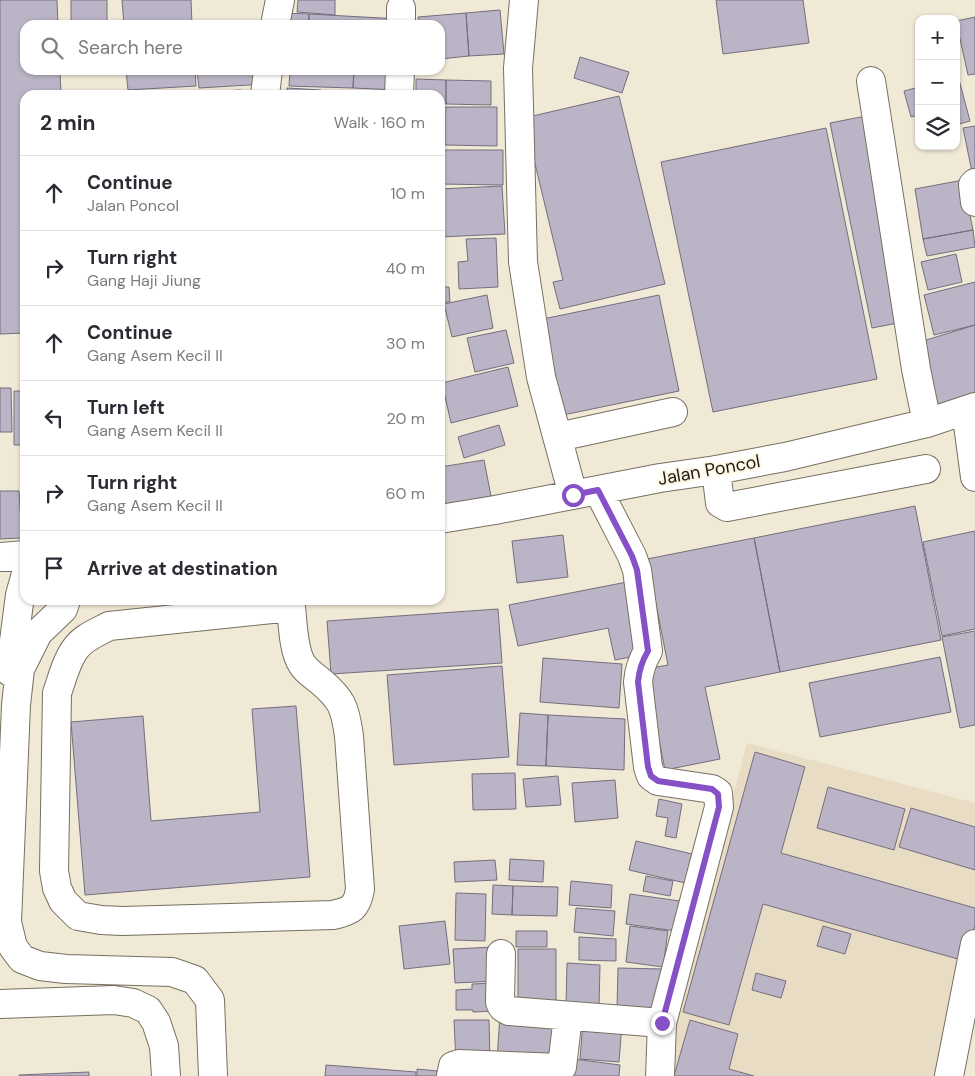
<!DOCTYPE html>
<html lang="en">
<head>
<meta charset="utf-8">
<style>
  body { margin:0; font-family:"DM Sans",sans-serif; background:#f7f7f7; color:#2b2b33 }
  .controls { position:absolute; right:15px; top:15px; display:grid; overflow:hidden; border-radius:10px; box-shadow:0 1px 4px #0004 }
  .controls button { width:45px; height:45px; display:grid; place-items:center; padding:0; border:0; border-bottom:1px solid #e1e1e2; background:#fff; color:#2b2b33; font:25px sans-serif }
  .stop { position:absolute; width:15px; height:15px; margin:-11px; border:4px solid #8650c7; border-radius:50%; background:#fff }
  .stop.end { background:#8650c7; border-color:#fff; box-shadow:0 1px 5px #0008 }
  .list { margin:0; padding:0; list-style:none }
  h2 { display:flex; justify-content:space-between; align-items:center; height:65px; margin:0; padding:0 20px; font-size:21px }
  h2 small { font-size:16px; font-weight:400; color:#7c7c81 }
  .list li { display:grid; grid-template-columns:32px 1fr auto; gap:15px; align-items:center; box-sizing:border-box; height:75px; padding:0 20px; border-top:1px solid #e1e1e2 }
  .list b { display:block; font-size:19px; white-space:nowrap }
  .list p { margin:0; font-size:16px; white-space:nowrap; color:#7c7c81 }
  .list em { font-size:16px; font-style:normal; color:#7c7c81 }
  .icon { flex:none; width:28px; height:28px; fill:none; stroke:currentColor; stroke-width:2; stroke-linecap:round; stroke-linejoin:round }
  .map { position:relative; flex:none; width:975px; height:1076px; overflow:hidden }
  .search { position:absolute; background:#fff; box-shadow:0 1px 4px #0004; left:20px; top:20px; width:425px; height:55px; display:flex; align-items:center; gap:12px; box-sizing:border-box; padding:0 18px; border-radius:15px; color:#7c7c81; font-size:19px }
  .panel { position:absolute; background:#fff; box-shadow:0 1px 4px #0004; left:20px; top:90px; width:425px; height:515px; border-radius:15px }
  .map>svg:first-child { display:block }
</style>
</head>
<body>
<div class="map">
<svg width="975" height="1076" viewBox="0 0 975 1076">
  <rect width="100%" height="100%" fill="#f0e9d6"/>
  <!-- built -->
  <path fill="#e8ddc4" d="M747 743 975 803V934L947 1076H668L674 1017Z"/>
  <!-- building -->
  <path fill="#bab4c6" stroke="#746e7e" d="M0 0H57L58 25H25V70H60L61 95H25V333L0 334Z
    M71 0H107V25H71Z
    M122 0H191L192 25H124Z
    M298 0H335V15L297 12Z
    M716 0H803L809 43 723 54Z
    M500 10 504 54 469 56 466 13Z
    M281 13 309 14V25H281Z
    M466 13 469 56 440 59V25H419L418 17Z
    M309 14 399 19 398 25H309Z
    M975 17V74L968 75 956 21Z
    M580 57 629 72 622 93 574 78Z
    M71 70H108V71H71Z
    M126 70H195L196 86 128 90Z
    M197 70H266V84L199 88Z
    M290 70H354L353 88 289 86Z
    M354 70H397L396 90 353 88Z
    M958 76 970 121 956 125V77Z
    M416 79 446 80V104H440V95H416Z
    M446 80 491 81V105L446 104Z
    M919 87V115L911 117 904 91Z
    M287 88 321 90V95H287Z
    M241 90V95H152Z
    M619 96 665 284 560 309 553 282 563 280 524 118Z
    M445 107H497V146L445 145Z
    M866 116 908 321 872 328 830 123Z
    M975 126V182H974L963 128Z
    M826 128 877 379 713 412 661 162Z
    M440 150H503V185L440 184Z
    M963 180 973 230 923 239 915 189Z
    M502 186 505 234 440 237V189Z
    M973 230 975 247 927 256 923 239Z
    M496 238 498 287 459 289 458 262 468 261 466 239Z
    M956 254 962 282 928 290 921 262Z
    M440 263 442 287H449L450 302H440Z
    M975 282V325L934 335 924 295Z
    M487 295 493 328 452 337 444 304Z
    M659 295 679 391 563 415 543 319Z
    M975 325V403L939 413 923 341Z
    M506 330 514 363 475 372 467 338Z
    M508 367 518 406 451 423 442 383Z
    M0 388H11L12 432H0Z
    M14 391H25V445H14Z
    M499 425 505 445 464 458 458 437Z
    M484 460 491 496 445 505 440 475V467Z
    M22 481H25V530Z
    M0 491H19L22 538 0 539Z
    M915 506 941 640 780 672 754 538Z
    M975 531V629L942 636 923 542Z
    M563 535 568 577 517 583 512 541Z
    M754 538 780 672 705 687 720 759 665 770 645 669 668 665 647 559Z
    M627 582 641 655 615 660 608 628 518 646 509 605Z
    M498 609 502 663 331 674 327 621Z
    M975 631V725L960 728 942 637Z
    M940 657 951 712 820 737 809 683Z
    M543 658 622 664 619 708 540 702Z
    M502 666 509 757 394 765 387 675Z
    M296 706 310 877 85 895 71 722 143 716 151 821 260 812 252 709Z
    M520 713 548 715 546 766 517 765Z
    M548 715 625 719 624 770 546 766Z
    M755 752 805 767 781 853 975 908V925L965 961 763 904 729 1025 683 1012Z
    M515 773 516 809 473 810 472 774Z
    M558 776 561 805 526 807 523 779Z
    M615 780 618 818 575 822 572 783Z
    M828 787 905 809 894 850 817 828Z
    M659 799 682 804 676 838 665 836 668 818 656 816Z
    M911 808 975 827V870L899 847Z
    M636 841 701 856 694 885 629 870Z
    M510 859 544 861 543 882 509 880Z
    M495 860 497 880 455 882 454 862Z
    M646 876 673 881 670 896 643 891Z
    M571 881 612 885 611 908 569 905Z
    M493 885 513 886 512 915 492 914Z
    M513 886 558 887 557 916 512 915Z
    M456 893 486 894 485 941 455 940Z
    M630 894 680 901 676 931 626 924Z
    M576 908 615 911 613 936 574 932Z
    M445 921 450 964 404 969 399 926Z
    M630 926 668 931 663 967 626 962Z
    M823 926 851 934 845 954 817 946Z
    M516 931H547V947H516Z
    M579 937 616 939V961L579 960Z
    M494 947 496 981 455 983 453 949Z
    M518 949H556V1007H518Z
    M567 963 600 965 599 1006 566 1004Z
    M618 968 662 969 661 1009 617 1007Z
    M756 973 786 981 781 998 752 990Z
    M495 983 496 1011 473 1012V1010H456V990L472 989V984Z
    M500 1014 560 1018 556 1064 497 1061Z
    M454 1020H489L490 1062 456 1063Z
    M690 1020 738 1034 729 1069 754 1076H674Z
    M583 1021 622 1024 619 1062 580 1059Z
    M574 1059 620 1065 619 1076H572Z
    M326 1065 416 1072V1076H325Z
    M417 1069 448 1072V1076H417Z
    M89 1072V1076H19V1075Z"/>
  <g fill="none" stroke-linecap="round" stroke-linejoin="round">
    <!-- minor casing -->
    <g stroke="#777060" stroke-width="30">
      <path id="minor" d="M524 0 518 68 523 262 541 377 573 495
        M275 25 280 0
        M401 25V8
        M871 81 916 369 927 423
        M265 95 268 70
        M399 95 400 70
        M975 183 973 185 975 202
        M966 410 975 477
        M558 437 673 412
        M716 470 720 503 727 507 926 469
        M598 490 632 556 637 570 648 651C642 661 639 670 638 682L648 767 651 776 658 781 712 789 718 793 719 807 662 1023 660 1076
        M440 519 495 510 660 478 716 470 785 457 927 423 975 407
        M0 557 25 555
        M66 600 63 609 38 633 20 669 16 705 7 922 13 947 22 959 40 966 66 969 172 972 195 980 210 1000 213 1076
        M291 607 109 626C98 632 84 637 76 648 67 659 62 679 57 693L54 871 57 888 63 901 78 916 101 920 122 921 333 915C351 911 357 908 360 889L349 736C345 707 342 699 319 680 313 675 306 671 302 664 293 650 293 624 291 607V600
        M10 672 20 595 25 577
        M501 954 500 1002C502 1008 504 1009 509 1011L662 1023
        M0 1004 114 1000 133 1003 148 1010 156 1022 164 1046 166 1076
        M451 1076 453 1066 459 1064 561 1068 562 1067 568 1016
        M949 1076 975 944"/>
    </g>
    <!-- minor -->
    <use href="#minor" stroke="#fff" stroke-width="28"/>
  </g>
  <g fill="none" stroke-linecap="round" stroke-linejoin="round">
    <!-- route -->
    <path stroke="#8650c7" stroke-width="6" d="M573 495 598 490 632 556 637 570 648 651C642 661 639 670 638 682L648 767 651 776 658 781 712 789 718 794 719 807 662 1023"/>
  </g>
  <g text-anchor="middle" stroke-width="4" stroke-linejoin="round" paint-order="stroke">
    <!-- street labels -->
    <g font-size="18" fill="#1b1912" stroke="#fdf6e3">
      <text transform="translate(709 470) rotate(-10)" y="6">Jalan Poncol</text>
    </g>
  </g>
</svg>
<div class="controls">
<button>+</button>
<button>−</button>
<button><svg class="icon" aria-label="layers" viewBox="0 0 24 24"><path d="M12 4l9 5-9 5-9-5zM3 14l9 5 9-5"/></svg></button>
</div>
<div class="stop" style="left:573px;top:495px"></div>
<div class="stop end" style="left:662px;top:1023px"></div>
<div class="search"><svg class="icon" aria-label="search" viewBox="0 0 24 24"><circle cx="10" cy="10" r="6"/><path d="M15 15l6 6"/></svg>Search here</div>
<section class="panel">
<h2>2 min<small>Walk · 160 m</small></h2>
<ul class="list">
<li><svg class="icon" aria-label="ahead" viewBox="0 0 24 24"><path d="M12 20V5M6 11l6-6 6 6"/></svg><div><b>Continue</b><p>Jalan Poncol</p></div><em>10 m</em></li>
<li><svg class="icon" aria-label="right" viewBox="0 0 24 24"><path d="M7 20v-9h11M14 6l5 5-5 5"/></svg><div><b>Turn right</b><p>Gang Haji Jiung</p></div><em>40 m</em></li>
<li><svg class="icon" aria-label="ahead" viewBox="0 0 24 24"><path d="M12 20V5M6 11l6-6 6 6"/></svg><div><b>Continue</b><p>Gang Asem Kecil II</p></div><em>30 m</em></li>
<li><svg class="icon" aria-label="left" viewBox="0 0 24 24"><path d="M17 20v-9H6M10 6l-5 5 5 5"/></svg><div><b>Turn left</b><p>Gang Asem Kecil II</p></div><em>20 m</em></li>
<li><svg class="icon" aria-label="right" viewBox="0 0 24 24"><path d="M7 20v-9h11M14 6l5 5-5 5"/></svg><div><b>Turn right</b><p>Gang Asem Kecil II</p></div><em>60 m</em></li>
<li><svg class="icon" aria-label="arrive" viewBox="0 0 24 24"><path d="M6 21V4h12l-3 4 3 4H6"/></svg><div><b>Arrive at destination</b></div></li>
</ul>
</section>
</div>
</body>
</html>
